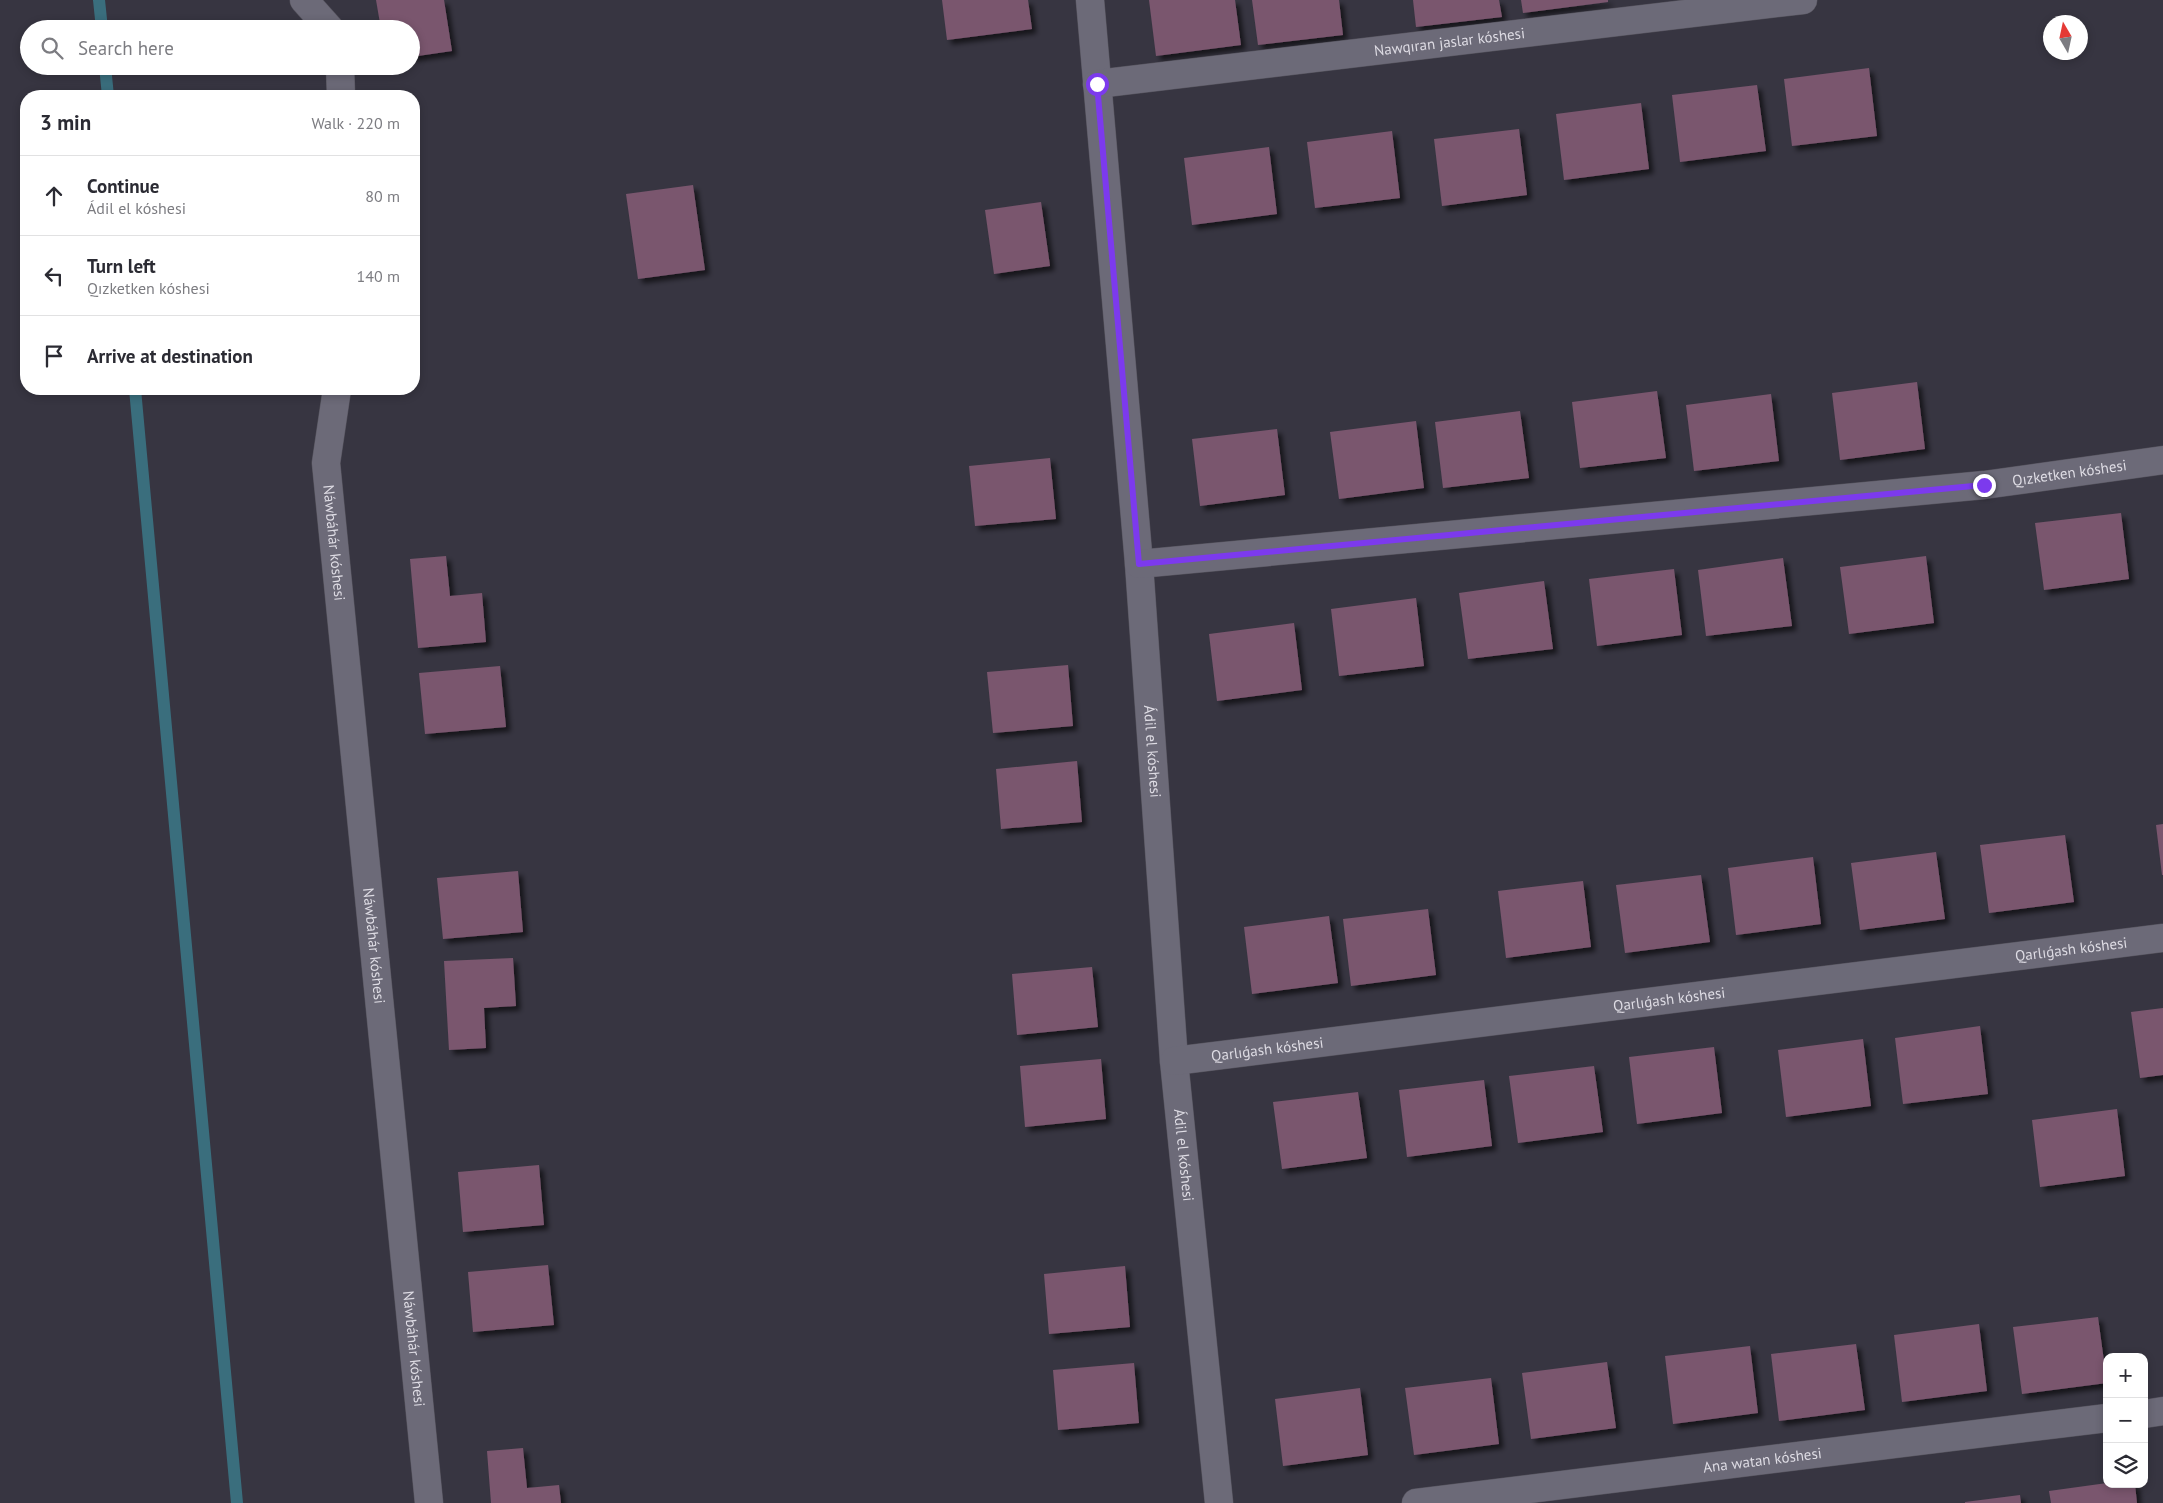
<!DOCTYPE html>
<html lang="en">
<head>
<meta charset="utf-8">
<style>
  body { margin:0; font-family:"PT Sans",sans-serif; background:#f7f7f7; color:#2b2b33 }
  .controls { position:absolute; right:15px; bottom:15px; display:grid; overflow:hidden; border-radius:10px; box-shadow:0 2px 8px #0003 }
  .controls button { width:45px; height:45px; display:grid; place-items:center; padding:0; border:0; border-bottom:1px solid #e1e1e2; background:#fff; color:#2b2b33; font:25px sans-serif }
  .compass { position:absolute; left:2043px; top:15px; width:45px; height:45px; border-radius:50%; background:#fff; box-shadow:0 2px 8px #0003; rotate:351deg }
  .stop { position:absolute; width:15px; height:15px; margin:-11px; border:4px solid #7c3aed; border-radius:50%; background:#fff }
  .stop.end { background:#7c3aed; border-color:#fff; box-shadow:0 1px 5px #0008 }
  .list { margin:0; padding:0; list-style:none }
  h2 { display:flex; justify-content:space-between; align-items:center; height:65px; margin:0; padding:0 20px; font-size:21px }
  h2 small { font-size:16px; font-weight:400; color:#7c7c81 }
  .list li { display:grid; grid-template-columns:32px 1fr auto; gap:15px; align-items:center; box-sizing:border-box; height:80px; padding:0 20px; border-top:1px solid #e1e1e2 }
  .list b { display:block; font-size:19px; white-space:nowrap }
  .list p { margin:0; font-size:16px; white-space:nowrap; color:#7c7c81 }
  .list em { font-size:16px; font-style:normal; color:#7c7c81 }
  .icon { flex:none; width:28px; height:28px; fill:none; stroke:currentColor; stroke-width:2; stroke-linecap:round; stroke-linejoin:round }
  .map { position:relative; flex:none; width:2163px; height:1503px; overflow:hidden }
  .search { position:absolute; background:#fff; box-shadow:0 2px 8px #0003; left:20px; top:20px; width:400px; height:55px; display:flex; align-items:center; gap:12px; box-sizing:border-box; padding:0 18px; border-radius:28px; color:#7c7c81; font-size:19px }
  .panel { position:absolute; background:#fff; box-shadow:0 2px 8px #0003; left:20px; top:90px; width:400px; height:305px; border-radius:20px }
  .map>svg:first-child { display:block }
</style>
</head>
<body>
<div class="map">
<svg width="2163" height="1503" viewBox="0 0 2163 1503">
  <defs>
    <filter id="shadow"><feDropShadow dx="4.5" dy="4.5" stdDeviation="2.5" flood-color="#0009"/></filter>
  </defs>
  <rect width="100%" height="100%" fill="#373541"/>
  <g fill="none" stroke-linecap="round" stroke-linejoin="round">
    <!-- stream -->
    <path stroke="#3a6e7d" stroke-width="12" d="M99 0 102 29
      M105 66 108 96
      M135 389 237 1503"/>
  </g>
  <!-- building -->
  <path fill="#7a566e" filter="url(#shadow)" d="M376 0H444L452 51 411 57V29H381Z
    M942 0H1028L1032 29 947 40Z
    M1149 0H1235L1241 45 1156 56Z
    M1252 0H1339L1343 35 1258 45Z
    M1413 0H1499L1502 17 1416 27Z
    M1521 0H1608V2L1523 13Z
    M1869 68 1877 136 1792 146 1784 79Z
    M1757 85 1766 151 1680 162 1672 95Z
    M1641 103 1649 169 1564 180 1556 114Z
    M1519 129 1527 195 1442 206 1434 139Z
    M1392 131 1400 198 1315 208 1307 142Z
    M1269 147 1277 214 1192 225 1184 158Z
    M693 185 705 270 638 279 626 194Z
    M1041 202 1050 266 994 274 985 210Z
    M1917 382 1925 449 1840 460 1832 393Z
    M1657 391 1666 458 1580 468 1572 402Z
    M1771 394 1779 461 1694 471 1686 405Z
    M1520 411 1529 478 1443 488 1435 422Z
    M1416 421 1424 488 1339 499 1330 432Z
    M1277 429 1285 495 1200 506 1192 439Z
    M1050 458 1056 519 975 526 969 466Z
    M2121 513 2129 579 2044 590 2035 523Z
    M446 556 450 596 482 593 486 642 418 648 410 559Z
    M1926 556 1934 623 1849 634 1840 567Z
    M1783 558 1792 626 1706 636 1698 570Z
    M1674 569 1682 635 1597 646 1589 579Z
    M1544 581 1553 649 1468 659 1459 593Z
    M1416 598 1424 666 1339 676 1331 609Z
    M1294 623 1302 690 1217 701 1209 634Z
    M1068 665 1073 726 993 733 987 672Z
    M500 666 506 727 425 734 419 673Z
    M1077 761 1082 822 1001 829 996 769Z
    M2163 824V875H2162L2156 825Z
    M2065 835 2074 902 1989 913 1980 845Z
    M1936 852 1945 919 1860 930 1851 863Z
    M1813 857 1821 924 1736 935 1728 868Z
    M518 871 523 932 443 939 437 878Z
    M1701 875 1710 942 1625 953 1616 885Z
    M1583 881 1591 947 1506 958 1498 891Z
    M1428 909 1436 975 1351 986 1343 919Z
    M1329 916 1338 983 1252 994 1244 927Z
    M513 958 516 1006 484 1008 486 1048 449 1050 444 961Z
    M1092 967 1098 1027 1017 1035 1012 974Z
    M2163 1008V1075L2140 1078 2131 1012Z
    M1980 1026 1988 1094 1903 1104 1895 1038Z
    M1863 1039 1871 1106 1786 1117 1778 1050Z
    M1714 1047 1722 1113 1637 1124 1629 1057Z
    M1101 1059 1106 1119 1025 1127 1020 1066Z
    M1594 1066 1603 1132 1518 1143 1509 1076Z
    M1484 1080 1492 1146 1407 1157 1399 1090Z
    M1358 1092 1367 1158 1282 1169 1273 1102Z
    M2117 1109 2125 1176 2040 1187 2032 1120Z
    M539 1165 544 1225 463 1232 458 1172Z
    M548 1265 554 1325 473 1332 468 1272Z
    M1125 1266 1130 1327 1049 1334 1044 1274Z
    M2098 1317 2107 1383 2022 1394 2013 1327Z
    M1979 1324 1987 1391 1902 1402 1894 1335Z
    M1856 1344 1865 1410 1779 1421 1771 1354Z
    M1750 1346 1758 1413 1673 1424 1665 1356Z
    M1607 1362 1616 1428 1531 1439 1522 1373Z
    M1134 1363 1139 1423 1058 1430 1053 1370Z
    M1491 1378 1499 1444 1414 1455 1405 1388Z
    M1360 1388 1368 1455 1283 1466 1275 1399Z
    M523 1448 527 1488 559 1485 561 1503H491L487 1451Z
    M2107 1483 2135 1484 2137 1503H2051L2049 1491Z
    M2020 1495 2021 1503H1965V1502Z"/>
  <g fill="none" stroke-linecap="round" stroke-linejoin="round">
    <!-- minor casing -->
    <g stroke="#54525c" stroke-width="29">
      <g id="minor">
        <path d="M304 0 330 29"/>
        <path id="s1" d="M1090 0 1139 564 1174 1061 1219 1503"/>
        <path d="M340 66 341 96"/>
        <path id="s2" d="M1097 84 1803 0"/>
        <path id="s3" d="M337 389 326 463 429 1503"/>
        <path id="s4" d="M1139 564 1984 485 2163 460"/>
        <path id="s5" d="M1174 1061 2163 938"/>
        <path d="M2144 1414 2163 1411"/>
        <path id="s6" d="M1416 1503 2107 1418"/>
      </g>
    </g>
    <!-- minor -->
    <use href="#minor" stroke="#6c6a78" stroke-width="28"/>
  </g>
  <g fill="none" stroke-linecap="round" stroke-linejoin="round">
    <!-- route -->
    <path stroke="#7c3aed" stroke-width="6" d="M1097 84 1139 564 1984 485"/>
  </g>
  <g text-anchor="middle" stroke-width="4" stroke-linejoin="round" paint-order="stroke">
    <!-- street labels -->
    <g font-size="15" fill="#dedce4" stroke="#2d2b37">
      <text dy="5" stroke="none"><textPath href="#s2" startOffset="355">Nawqıran jaslar kóshesi</textPath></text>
      <text dy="5" stroke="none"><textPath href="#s4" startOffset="935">Qızketken kóshesi</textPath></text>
      <text dy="5" stroke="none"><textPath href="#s3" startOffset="155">Náwbáhár kóshesi</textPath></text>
      <text dy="5" stroke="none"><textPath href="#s1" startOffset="754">Ádil el kóshesi</textPath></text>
      <text dy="5" stroke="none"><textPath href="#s3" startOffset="560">Náwbáhár kóshesi</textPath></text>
      <text dy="5" stroke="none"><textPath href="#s5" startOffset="904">Qarlıǵash kóshesi</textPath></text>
      <text dy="5" stroke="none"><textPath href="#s5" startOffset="499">Qarlıǵash kóshesi</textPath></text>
      <text dy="5" stroke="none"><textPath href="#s5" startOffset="94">Qarlıǵash kóshesi</textPath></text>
      <text dy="5" stroke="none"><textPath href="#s1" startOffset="1159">Ádil el kóshesi</textPath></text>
      <text dy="5" stroke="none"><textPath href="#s3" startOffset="965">Náwbáhár kóshesi</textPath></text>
      <text dy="5" stroke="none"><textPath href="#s6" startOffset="349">Ana watan kóshesi</textPath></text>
    </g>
  </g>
</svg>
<div class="controls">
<button>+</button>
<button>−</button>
<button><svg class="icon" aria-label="layers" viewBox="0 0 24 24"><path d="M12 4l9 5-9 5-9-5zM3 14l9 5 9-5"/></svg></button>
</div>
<svg class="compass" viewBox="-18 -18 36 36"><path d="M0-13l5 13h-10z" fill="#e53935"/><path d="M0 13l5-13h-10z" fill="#7c7c81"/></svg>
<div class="stop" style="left:1097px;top:84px"></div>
<div class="stop end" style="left:1984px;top:485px"></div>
<div class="search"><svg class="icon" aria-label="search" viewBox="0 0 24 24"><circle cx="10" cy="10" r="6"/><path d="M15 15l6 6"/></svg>Search here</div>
<section class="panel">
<h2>3 min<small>Walk · 220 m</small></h2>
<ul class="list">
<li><svg class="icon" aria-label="ahead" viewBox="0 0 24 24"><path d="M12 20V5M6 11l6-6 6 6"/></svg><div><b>Continue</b><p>Ádil el kóshesi</p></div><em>80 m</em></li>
<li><svg class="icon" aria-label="left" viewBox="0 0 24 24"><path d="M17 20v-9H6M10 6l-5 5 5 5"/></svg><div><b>Turn left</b><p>Qızketken kóshesi</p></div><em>140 m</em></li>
<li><svg class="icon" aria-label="arrive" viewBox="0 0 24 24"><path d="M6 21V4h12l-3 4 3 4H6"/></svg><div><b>Arrive at destination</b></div></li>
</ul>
</section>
</div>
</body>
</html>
